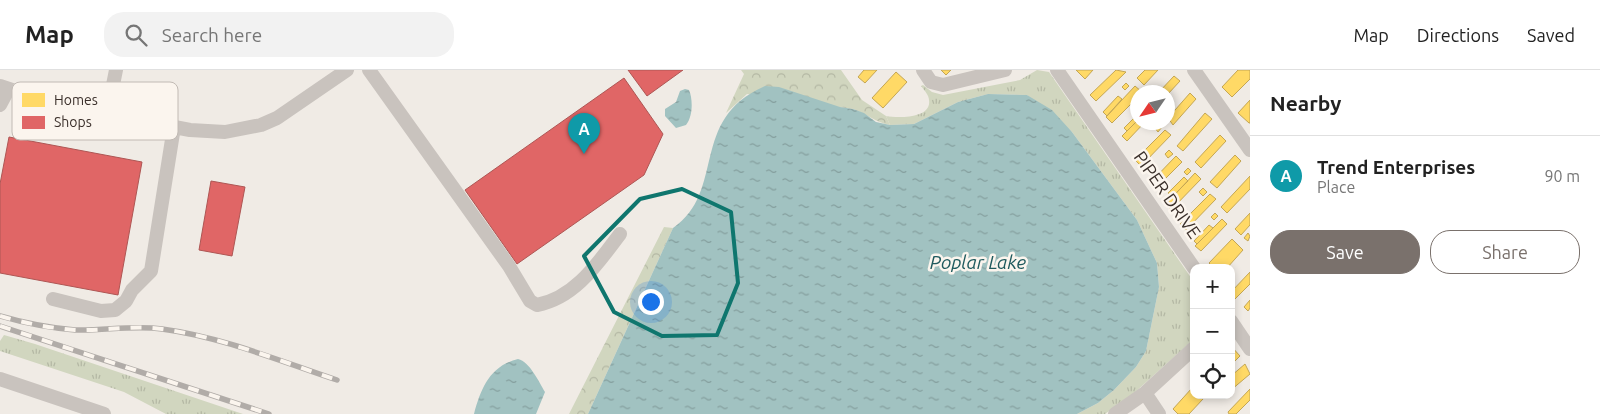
<!DOCTYPE html>
<html lang="en">
<head>
<meta charset="utf-8">
<style>
  body { margin:0; font-family:Ubuntu,sans-serif; background:#f2f2f2; color:#222 }
  .controls { position:absolute; right:15px; bottom:15px; display:grid; overflow:hidden; border-radius:10px; box-shadow:0 2px 8px #0003 }
  .controls button { width:45px; height:45px; display:grid; place-items:center; padding:0; border:0; border-bottom:1px solid #e0e0e0; background:#fff; color:#222; font:25px sans-serif }
  .compass { position:absolute; left:1130px; top:15px; width:45px; height:45px; border-radius:50%; background:#fff; box-shadow:0 2px 8px #0003; rotate:235deg }
  .you { position:absolute; left:650px; top:231px; width:18px; height:18px; margin:-12px; border:4px solid #fff; border-radius:50%; background:#1a73e8; box-shadow:0 0 0 8px #1a73e833 }
  .badge { display:grid; place-items:center; width:32px; height:32px; border-radius:50%; background:#7a716c; color:#fff; font-size:16px; font-weight:700 }
  .pin { position:absolute; translate:-50% -41px; filter:drop-shadow(0 1px 2px #0008) }
  .pin::after { content:''; position:absolute; top:26px; width:18px; height:15px; background:inherit; clip-path:polygon(0 0,100% 0,50% 100%) }
  .list { margin:0; padding:0; list-style:none }
  h2 { display:flex; justify-content:space-between; align-items:center; height:65px; margin:0; padding:0 20px; font-size:21px }
  h2 small { font-size:16px; font-weight:400; color:#767676 }
  .list li { display:grid; grid-template-columns:32px 1fr auto; gap:15px; align-items:center; box-sizing:border-box; height:80px; padding:0 20px; border-top:1px solid #e0e0e0 }
  .list b { display:block; font-size:19px; white-space:nowrap }
  .list p { margin:0; font-size:16px; white-space:nowrap; color:#767676 }
  .list em { font-size:16px; font-style:normal; color:#767676 }
  .actions { display:flex; gap:10px; padding:15px 20px }
  .actions a { flex:1; padding:11px 0; border:1px solid #7a716c; border-radius:20px; text-align:center; font-size:18px; color:#7a716c }
  .actions .main { background:#7a716c; color:#fff }
  .icon { flex:none; width:28px; height:28px; fill:none; stroke:currentColor; stroke-width:2; stroke-linecap:round; stroke-linejoin:round }
  .map { position:relative; flex:none; width:1250px; height:344px; overflow:hidden }
  header { display:flex; align-items:center; gap:30px; box-sizing:border-box; height:70px; padding:0 25px; background:#fff; border-bottom:1px solid #e0e0e0 }
  header strong { font-size:24px }
  nav { display:flex; gap:28px; margin-inline-start:auto; font-size:18px }
  .search { width:350px; height:45px; background:#f2f2f2; display:flex; align-items:center; gap:12px; box-sizing:border-box; padding:0 18px; border-radius:20px; color:#767676; font-size:19px }
  main { display:flex }
  aside { flex:1; background:#fff }
  .map>svg:first-child { display:block }
</style>
</head>
<body>
<header>
<strong>Map</strong>
<div class="search"><svg class="icon" aria-label="search" viewBox="0 0 24 24"><circle cx="10" cy="10" r="6"/><path d="M15 15l6 6"/></svg>Search here</div>
<nav><a>Map</a><a>Directions</a><a>Saved</a></nav>
</header>
<main>
<div class="map">
<svg width="1250" height="344" viewBox="0 0 1250 344">
  <defs>
    <pattern id="grass-tufts" width="24" height="20" patternUnits="userSpaceOnUse" patternTransform="scale(1.25)"><rect width="24" height="20" fill="#d1d6bf"/><path d="M3 7l-1-3M5 7V3M7 7l1-3M15 17l-1-3M17 17v-4M19 17l1-3" fill="none" stroke="#b4b8a4"/></pattern>
    <pattern id="forest-crowns" width="20" height="18" patternUnits="userSpaceOnUse" patternTransform="scale(1.25)"><rect width="20" height="18" fill="#d1d6bf"/><path d="M2 6a3 3 0 1 1 6 0M12 15a3 3 0 1 1 6 0" fill="none" stroke="#b4b8a4"/></pattern>
    <pattern id="water-ripples" width="26" height="14" patternUnits="userSpaceOnUse" patternTransform="scale(1.25)"><rect width="26" height="14" fill="#a1c2c1"/><path d="M2 4q2-2 4 0t4 0M15 11q2-2 4 0t4 0" fill="none" stroke="#849e9d"/></pattern>
  </defs>
  <rect width="100%" height="100%" fill="#f0ebe5"/>
  <!-- grass -->
  <path fill="url(#grass-tufts)" d="M1037 0 1049 2 1194 212V269L1133 324 1105 344H1077L1098 333 1114 320 1136 297 1146 281 1159 217 1157 193 1137 150 1072 62 1027 25 988 24 958 32 914 54 890 55 886 46C897 48 932 49 929 30 929 25 924 20 921 16L923 15 932 22 943 25 1020 10Z
    M4 265 35 274 243 344H166L124 322 0 281V271Z"/>
  <!-- forest -->
  <path fill="url(#forest-crowns)" d="M741 0H841L862 30 886 46 890 55C875 52 867 44 853 39L747 24 726 43 744 4Z
    M664 157 673 158 588 344H569Z"/>
  <!-- water -->
  <path fill="url(#water-ripples)" d="M765 16 779 17 840 37 853 39 864 43 876 52 890 55 914 54 958 32 988 24 1027 25 1052 40 1072 62 1137 150 1157 193 1159 217 1146 281 1136 297 1114 320 1098 333 1077 344H588L673 158C727 121 688 49 765 16Z
    M685 19 689 20C693 29 693 47 686 55L676 58 665 46V39L676 32 680 21Z
    M518 289C530 292 539 312 545 322L536 344H474C481 318 490 296 518 289Z"/>
  <!-- homes -->
  <path fill="#ffd966" stroke="#c4a654" d="M864 0H877L865 13 858 7Z
    M941 0H951L946 5Z
    M1076 0H1093L1085 9Z
    M1116 0 1126 2 1096 31 1090 25Z
    M1145 0H1158L1144 15 1137 8Z
    M1238 0H1250V9L1232 27 1222 17Z
    M896 2 907 12 883 38 872 28Z
    M1174 6 1180 11 1168 24 1159 22Z
    M1126 13 1129 16 1125 20 1122 17Z
    M1135 16 1142 22H1138V27L1112 53 1106 47Z
    M1190 23 1196 29 1173 55 1168 48Z
    M1118 26 1122 29 1107 46 1103 42Z
    M1250 30V53H1249L1238 43Z
    M1205 43 1212 49 1183 81 1177 76Z
    M1138 44V50L1127 61 1124 58Z
    M1138 50V52H1145L1127 71 1122 66Z
    M1159 54 1162 57 1158 62 1155 58Z
    M1165 60 1171 65 1141 96 1135 90Z
    M1220 65 1226 71 1201 98 1195 92Z
    M1169 80 1173 84 1168 88 1165 84Z
    M1235 85 1241 91 1217 118 1210 112Z
    M1176 86 1182 92 1156 118 1150 113Z
    M1188 98 1191 101 1187 105 1184 102Z
    M1195 103 1201 109 1171 140 1166 134Z
    M1250 106V119L1227 143 1221 137Z
    M1184 107 1188 111 1172 127 1168 123Z
    M1203 118 1207 122 1203 126 1199 122Z
    M1210 124 1216 129 1186 160 1180 154Z
    M1215 143 1218 146 1214 150 1211 147Z
    M1250 143V155L1241 165 1235 159Z
    M1222 149 1227 154 1201 181 1195 176Z
    M1209 155 1213 158 1197 174 1194 171Z
    M1248 163 1250 166 1248 171 1244 168Z
    M1232 169 1243 180 1227 198H1214L1209 193Z
    M1250 202V214L1234 230 1231 228V222Z
    M1250 230V238L1248 241 1244 237Z
    M1231 276 1240 286 1231 295Z
    M1245 294 1250 304 1231 320V306Z
    M1192 318 1194 325H1199L1203 329 1189 344H1178L1173 339Z
    M1250 319V330L1236 344H1229L1228 342Z"/>
  <!-- shops -->
  <path fill="#e06666" stroke="#ae5654" d="M628 0H683L647 26Z
    M624 8 663 64 644 105 517 194 465 120Z
    M9 67 142 92 118 225 0 203V114Z
    M211 111 245 117 232 186 199 180Z"/>
  <g fill="none" stroke-linecap="round" stroke-linejoin="round">
    <!-- minor -->
    <path stroke="#c9c3be" stroke-width="14" d="M369 0 509 196 530 231 537 235C575 228 598 193 620 164
      M923 0 931 12 943 15 1005 0
      M1057 0 1194 198
      M1194 0 1250 80
      M0 16 54 34 190 60 225 62 261 55 277 48 347 0
      M0 35 8 20
      M107 45 116 0
      M53 229 101 241 115 240 126 231 132 220 151 201 174 57
      M1231 251 1250 279
      M0 309 104 344
      M1145 323 1159 344
      M1115 344 1145 323 1194 278"/>
    <!-- rail casing -->
    <g stroke="#b1aca8" stroke-width="5.5">
      <path id="rail" d="M0 246C24 253 50 258 75 260 104 261 133 255 162 259 222 267 280 291 337 310
        M0 256 269 344"/>
    </g>
    <!-- rail -->
    <use href="#rail" stroke="#fbf5ee" stroke-width="4" stroke-dasharray="11" stroke-linecap="butt"/>
  </g>
  <!-- marked area -->
  <path fill="none" stroke="#0f766e" stroke-width="4" stroke-linejoin="round" d="M682 119 731 142 738 213 717 265 662 266 614 242 584 186 640 129Z"/>
  <g text-anchor="middle" stroke-width="5" stroke-linejoin="round" paint-order="stroke">
    <!-- street labels -->
    <g font-size="18" fill="#3b302b" stroke="#fbf5ee">
      <text transform="translate(1167 125) rotate(55)" y="6">PIPER DRIVE</text>
    </g>
    <!-- water labels -->
    <g font-size="19" font-style="italic" fill="#1f5a5e" stroke="#fbf5ee">
      <text x="978" y="199">Poplar Lake</text>
    </g>
  </g>
  <!-- legend -->
  <rect x="12" y="12" width="166" height="58" rx="8" fill="#fbf5ee" stroke="#c1bab4" stroke-width="1"/>
  <rect x="22" y="23" width="23" height="14" fill="#ffd966"/>
  <rect x="22" y="46" width="23" height="13" fill="#e06666"/>
  <g font-size="14" fill="#3b302b">
    <text x="54" y="35">Homes</text>
    <text x="54" y="57">Shops</text>
  </g>
</svg>
<div class="controls">
<button>+</button>
<button>−</button>
<button><svg class="icon" aria-label="locate" viewBox="0 0 24 24"><circle cx="12" cy="12" r="6"/><path d="M12 2v4M12 18v4M2 12h4M18 12h4"/></svg></button>
</div>
<svg class="compass" viewBox="-18 -18 36 36"><path d="M0-13l5 13h-10z" fill="#e53935"/><path d="M0 13l5-13h-10z" fill="#767676"/></svg>
<div class="you"></div>
<div class="pin badge" style="left:584px;top:84px;background:#0f9aa8">A</div>
</div>
<aside>
<h2>Nearby<small></small></h2>
<ul class="list">
<li><span class="badge" style="background:#0f9aa8">A</span><div><b>Trend Enterprises</b><p>Place</p></div><em>90 m</em></li>
</ul>
<div class="actions"><a class="main">Save</a><a>Share</a></div>
</aside>
</main>
</body>
</html>
